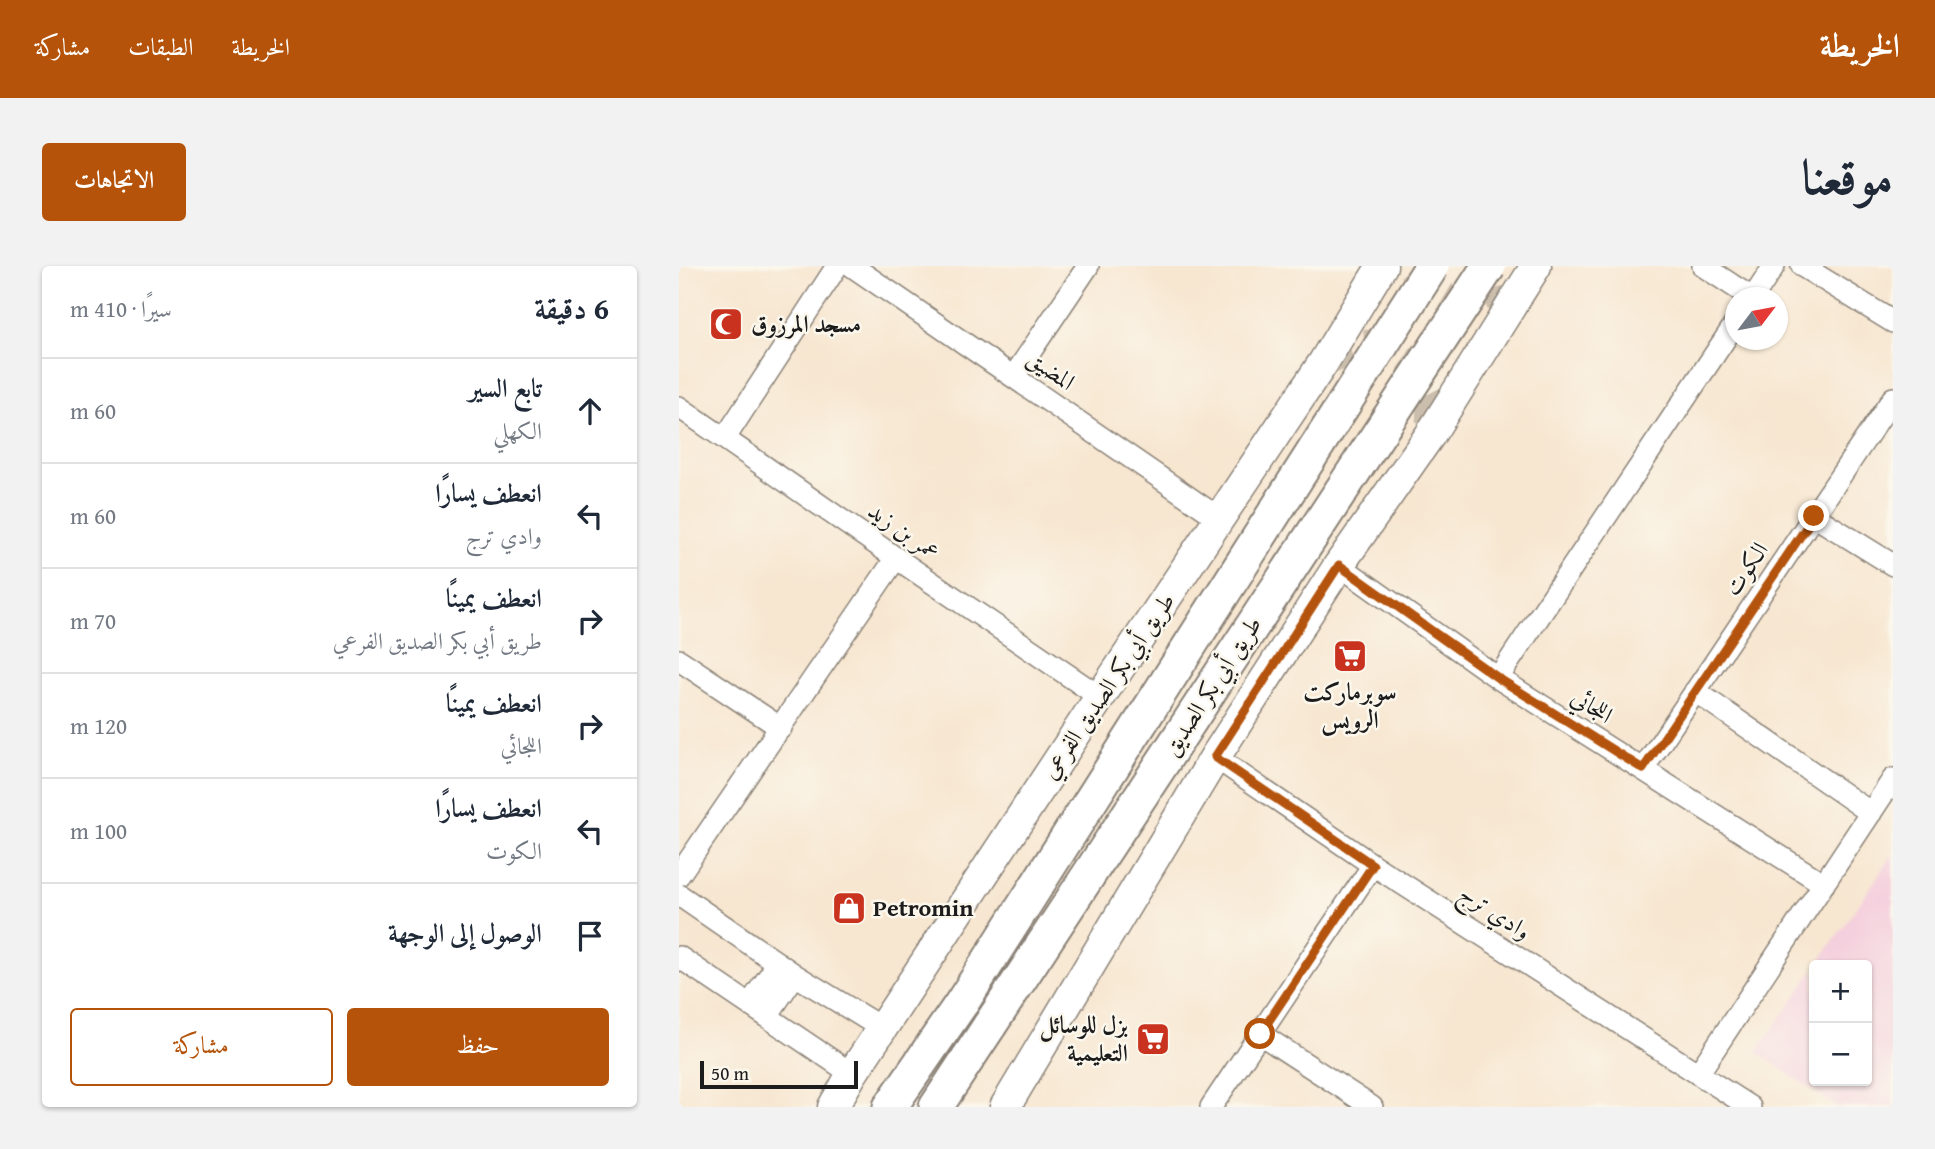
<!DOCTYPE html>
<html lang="ar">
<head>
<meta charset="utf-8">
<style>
  body { margin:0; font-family:"Gentium Book Plus",Amiri,serif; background:#f2f2f3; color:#1f2937; direction:rtl }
  .controls { position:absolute; right:21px; bottom:21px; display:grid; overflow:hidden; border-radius:7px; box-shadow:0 2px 5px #0004 }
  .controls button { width:63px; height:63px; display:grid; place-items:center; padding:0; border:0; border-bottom:2px solid #e0e1e3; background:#fff; color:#1f2937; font:35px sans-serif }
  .compass { position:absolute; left:1046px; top:21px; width:63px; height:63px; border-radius:50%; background:#fff; box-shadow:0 2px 5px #0004; rotate:58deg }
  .scale { position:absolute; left:21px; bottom:18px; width:158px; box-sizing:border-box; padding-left:7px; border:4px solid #1c1c1c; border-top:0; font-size:19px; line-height:24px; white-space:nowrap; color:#1c1c1c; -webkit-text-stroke:5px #fbf7ec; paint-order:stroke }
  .stop { position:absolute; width:21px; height:21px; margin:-16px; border:5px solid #b45309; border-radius:50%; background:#fff }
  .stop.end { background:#b45309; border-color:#fff; box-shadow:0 2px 7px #0008 }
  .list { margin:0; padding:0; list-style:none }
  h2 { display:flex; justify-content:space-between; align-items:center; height:91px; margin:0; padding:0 28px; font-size:30px }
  h2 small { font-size:23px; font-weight:400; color:#747a83 }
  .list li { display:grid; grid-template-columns:46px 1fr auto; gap:21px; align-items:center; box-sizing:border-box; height:105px; padding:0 28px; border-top:2px solid #e0e1e3 }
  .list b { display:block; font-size:26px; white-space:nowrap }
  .list p { margin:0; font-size:23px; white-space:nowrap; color:#747a83 }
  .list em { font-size:23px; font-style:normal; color:#747a83 }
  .actions { display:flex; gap:14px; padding:21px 28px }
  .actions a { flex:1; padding:16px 0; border:2px solid #b45309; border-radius:7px; text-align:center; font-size:24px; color:#b45309 }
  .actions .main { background:#b45309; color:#fff }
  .icon { flex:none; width:38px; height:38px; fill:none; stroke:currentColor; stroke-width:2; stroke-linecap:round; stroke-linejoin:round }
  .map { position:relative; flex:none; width:1214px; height:841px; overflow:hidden; direction:ltr; border-radius:7px }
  header { display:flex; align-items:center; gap:42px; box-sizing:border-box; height:98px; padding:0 35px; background:#b45309; color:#fff }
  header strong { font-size:33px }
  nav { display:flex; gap:38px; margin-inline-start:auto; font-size:24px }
  .intro { display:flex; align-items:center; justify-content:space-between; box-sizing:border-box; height:168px; padding:0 42px }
  h1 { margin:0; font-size:49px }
  .button { padding:18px 32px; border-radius:7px; background:#b45309; color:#fff; font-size:24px; font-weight:700 }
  main { display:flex; gap:42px; padding:0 42px }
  aside { flex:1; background:#fff; border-radius:7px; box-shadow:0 2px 5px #0004 }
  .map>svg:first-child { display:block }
</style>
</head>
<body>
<header>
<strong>الخريطة</strong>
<nav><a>الخريطة</a><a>الطبقات</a><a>مشاركة</a></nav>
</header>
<div class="intro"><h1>موقعنا</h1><a class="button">الاتجاهات</a></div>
<main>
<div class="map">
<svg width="1214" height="841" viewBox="0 0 1214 841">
  <rect width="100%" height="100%" fill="#fbf7ec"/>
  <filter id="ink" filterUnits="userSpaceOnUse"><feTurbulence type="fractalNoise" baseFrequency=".0143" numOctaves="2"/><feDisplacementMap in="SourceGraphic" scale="14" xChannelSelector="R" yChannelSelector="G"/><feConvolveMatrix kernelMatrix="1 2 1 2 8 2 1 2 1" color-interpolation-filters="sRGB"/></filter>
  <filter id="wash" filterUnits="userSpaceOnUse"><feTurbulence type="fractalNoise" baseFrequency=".00686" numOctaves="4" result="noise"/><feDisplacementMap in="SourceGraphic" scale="28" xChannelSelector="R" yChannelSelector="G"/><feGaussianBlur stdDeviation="1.57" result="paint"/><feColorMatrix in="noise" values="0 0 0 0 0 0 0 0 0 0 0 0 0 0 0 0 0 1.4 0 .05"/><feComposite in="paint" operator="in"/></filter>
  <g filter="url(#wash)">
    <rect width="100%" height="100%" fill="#f7e6d0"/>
    <!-- built -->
    <path fill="#f4cfdd" d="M1214 588V841H1158L1078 786 1135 703V815H1188V699H1138Z"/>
  </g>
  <g filter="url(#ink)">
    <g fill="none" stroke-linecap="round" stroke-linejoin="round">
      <!-- secondary-tunnel -->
      <path stroke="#cbbeac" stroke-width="30" stroke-dasharray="30 15" stroke-linecap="butt" d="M733 0 759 27 774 36 808 43 838 31
        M644 97 683 79 705 78 736 97 753 130 751 169"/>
      <!-- street casing -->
      <g stroke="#8a8176" stroke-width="24">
        <path id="street" d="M173 0 541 253
          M1024 0 1073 32
          M1123 0 1214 56
          M1074 32 1095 0
          M335 110 409 0
          M0 141 217 292 421 431
          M46 172 158 0
          M1135 250 1214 299
          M660 299 819 412 1145 618
          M0 394 102 462
          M819 412 1056 58
          M1016 425 1192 547
          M536 491 694 599 1071 841
          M964 503 1214 132
          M0 609 217 292
          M0 629 116 709 204 763
          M0 691 173 808
          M71 738 99 697
          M88 750 116 709
          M581 768 693 841
          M1019 808 1214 513
          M532 841 694 599"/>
      </g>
      <!-- secondary casing -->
      <g stroke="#8a8176" stroke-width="33">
        <path id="secondary" d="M154 841 173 808 421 431 644 97 703 0
          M326 841 536 491 660 299 751 169 857 0"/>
      </g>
      <!-- primary casing -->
      <g stroke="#8a8176" stroke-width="37">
        <path id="primary" d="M211 841 284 735
          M257 841 311 759"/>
      </g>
      <!-- street -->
      <use href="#street" stroke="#fff" stroke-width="21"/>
      <!-- secondary -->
      <use href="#secondary" stroke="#fff" stroke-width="30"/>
      <!-- primary -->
      <use href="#primary" stroke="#fff" stroke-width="33"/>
      <!-- primary-bridge casing -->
      <g stroke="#8a8176" stroke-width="37" stroke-linecap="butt">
        <path id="primary-bridge" d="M284 735 753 0
          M311 759 810 0"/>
      </g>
      <!-- primary-bridge -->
      <use href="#primary-bridge" stroke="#fff" stroke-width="33"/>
    </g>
  </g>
  <g fill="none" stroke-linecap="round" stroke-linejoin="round" filter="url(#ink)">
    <!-- route -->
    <path stroke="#b45309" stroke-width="9" d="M581 768 694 599 536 491 660 299 819 412 964 503 1135 250"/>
  </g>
  <!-- icons -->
  <defs>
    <g id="mosque-square" transform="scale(1.75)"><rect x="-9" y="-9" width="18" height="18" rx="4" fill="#c8321e" stroke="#fbf7ec"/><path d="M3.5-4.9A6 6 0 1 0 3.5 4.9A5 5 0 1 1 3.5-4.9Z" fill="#fff"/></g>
    <g id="supermarket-square" transform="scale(1.75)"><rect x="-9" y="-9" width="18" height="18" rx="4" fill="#c8321e" stroke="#fbf7ec"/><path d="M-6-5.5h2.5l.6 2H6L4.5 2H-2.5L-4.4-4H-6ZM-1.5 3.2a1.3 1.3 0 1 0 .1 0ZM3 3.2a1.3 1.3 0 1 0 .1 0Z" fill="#fff"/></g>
    <g id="shop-square" transform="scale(1.75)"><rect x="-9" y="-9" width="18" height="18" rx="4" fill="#c8321e" stroke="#fbf7ec"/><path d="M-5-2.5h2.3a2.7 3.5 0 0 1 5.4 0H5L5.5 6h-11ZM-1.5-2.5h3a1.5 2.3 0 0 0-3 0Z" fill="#fff"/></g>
  </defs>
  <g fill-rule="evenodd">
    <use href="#mosque-square" x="47" y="58"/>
    <use href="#supermarket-square" x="671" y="390"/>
    <use href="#shop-square" x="170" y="642"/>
    <use href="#supermarket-square" x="474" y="773"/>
  </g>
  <g text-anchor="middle" stroke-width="5" stroke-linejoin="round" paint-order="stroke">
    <!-- poi labels -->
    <g font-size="24" font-weight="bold" fill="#1c1c1c" stroke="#fbf7ec" text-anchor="start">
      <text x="72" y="66">مسجد المرزوق</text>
      <text x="671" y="434" text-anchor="middle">سوبرماركت<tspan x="671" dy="28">الرويس</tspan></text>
      <text x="194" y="650">Petromin</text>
      <text x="449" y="767" text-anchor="end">بزل للوسائل<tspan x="449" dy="28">التعليمية</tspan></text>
    </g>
    <!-- street labels -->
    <g font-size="24" fill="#1c1c1c" stroke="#fbf7ec">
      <text transform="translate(372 104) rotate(35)" y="8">المضيق</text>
      <text transform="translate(225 265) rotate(35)" y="8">عمر بن زيد</text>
      <text transform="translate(1067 303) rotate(-56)" y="8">الكوت</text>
      <text transform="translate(429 420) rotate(-56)" y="8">طريق أبي بكر الصديق الفرعي</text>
      <text transform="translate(533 420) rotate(-57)" y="8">طريق أبي بكر الصديق</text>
      <text transform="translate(913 440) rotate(32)" y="8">اللجائي</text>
      <text transform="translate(816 646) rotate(33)" y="8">وادي ترج</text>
    </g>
  </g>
</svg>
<div class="controls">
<button>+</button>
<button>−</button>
</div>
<svg class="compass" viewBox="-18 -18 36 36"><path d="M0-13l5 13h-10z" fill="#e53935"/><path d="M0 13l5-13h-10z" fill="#747a83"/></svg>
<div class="scale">50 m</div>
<div class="stop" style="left:581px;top:768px"></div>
<div class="stop end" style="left:1135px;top:250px"></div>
</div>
<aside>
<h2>6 دقيقة<small>سيرًا · 410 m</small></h2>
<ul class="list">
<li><svg class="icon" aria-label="ahead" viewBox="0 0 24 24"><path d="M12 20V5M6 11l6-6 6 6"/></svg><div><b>تابع السير</b><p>الكهلي</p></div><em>60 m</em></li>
<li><svg class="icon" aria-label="left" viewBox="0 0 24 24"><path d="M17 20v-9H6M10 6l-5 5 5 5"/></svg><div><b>انعطف يسارًا</b><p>وادي ترج</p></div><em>60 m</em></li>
<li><svg class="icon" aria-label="right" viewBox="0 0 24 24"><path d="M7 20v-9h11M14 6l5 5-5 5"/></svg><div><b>انعطف يمينًا</b><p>طريق أبي بكر الصديق الفرعي</p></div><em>70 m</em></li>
<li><svg class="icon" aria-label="right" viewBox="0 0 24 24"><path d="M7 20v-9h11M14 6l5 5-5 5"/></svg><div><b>انعطف يمينًا</b><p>اللجائي</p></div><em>120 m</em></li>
<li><svg class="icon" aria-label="left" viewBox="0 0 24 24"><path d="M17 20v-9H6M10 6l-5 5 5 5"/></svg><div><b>انعطف يسارًا</b><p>الكوت</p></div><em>100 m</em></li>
<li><svg class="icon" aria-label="arrive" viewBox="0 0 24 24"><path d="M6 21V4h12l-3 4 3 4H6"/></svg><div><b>الوصول إلى الوجهة</b></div></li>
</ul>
<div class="actions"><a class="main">حفظ</a><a>مشاركة</a></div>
</aside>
</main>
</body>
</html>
